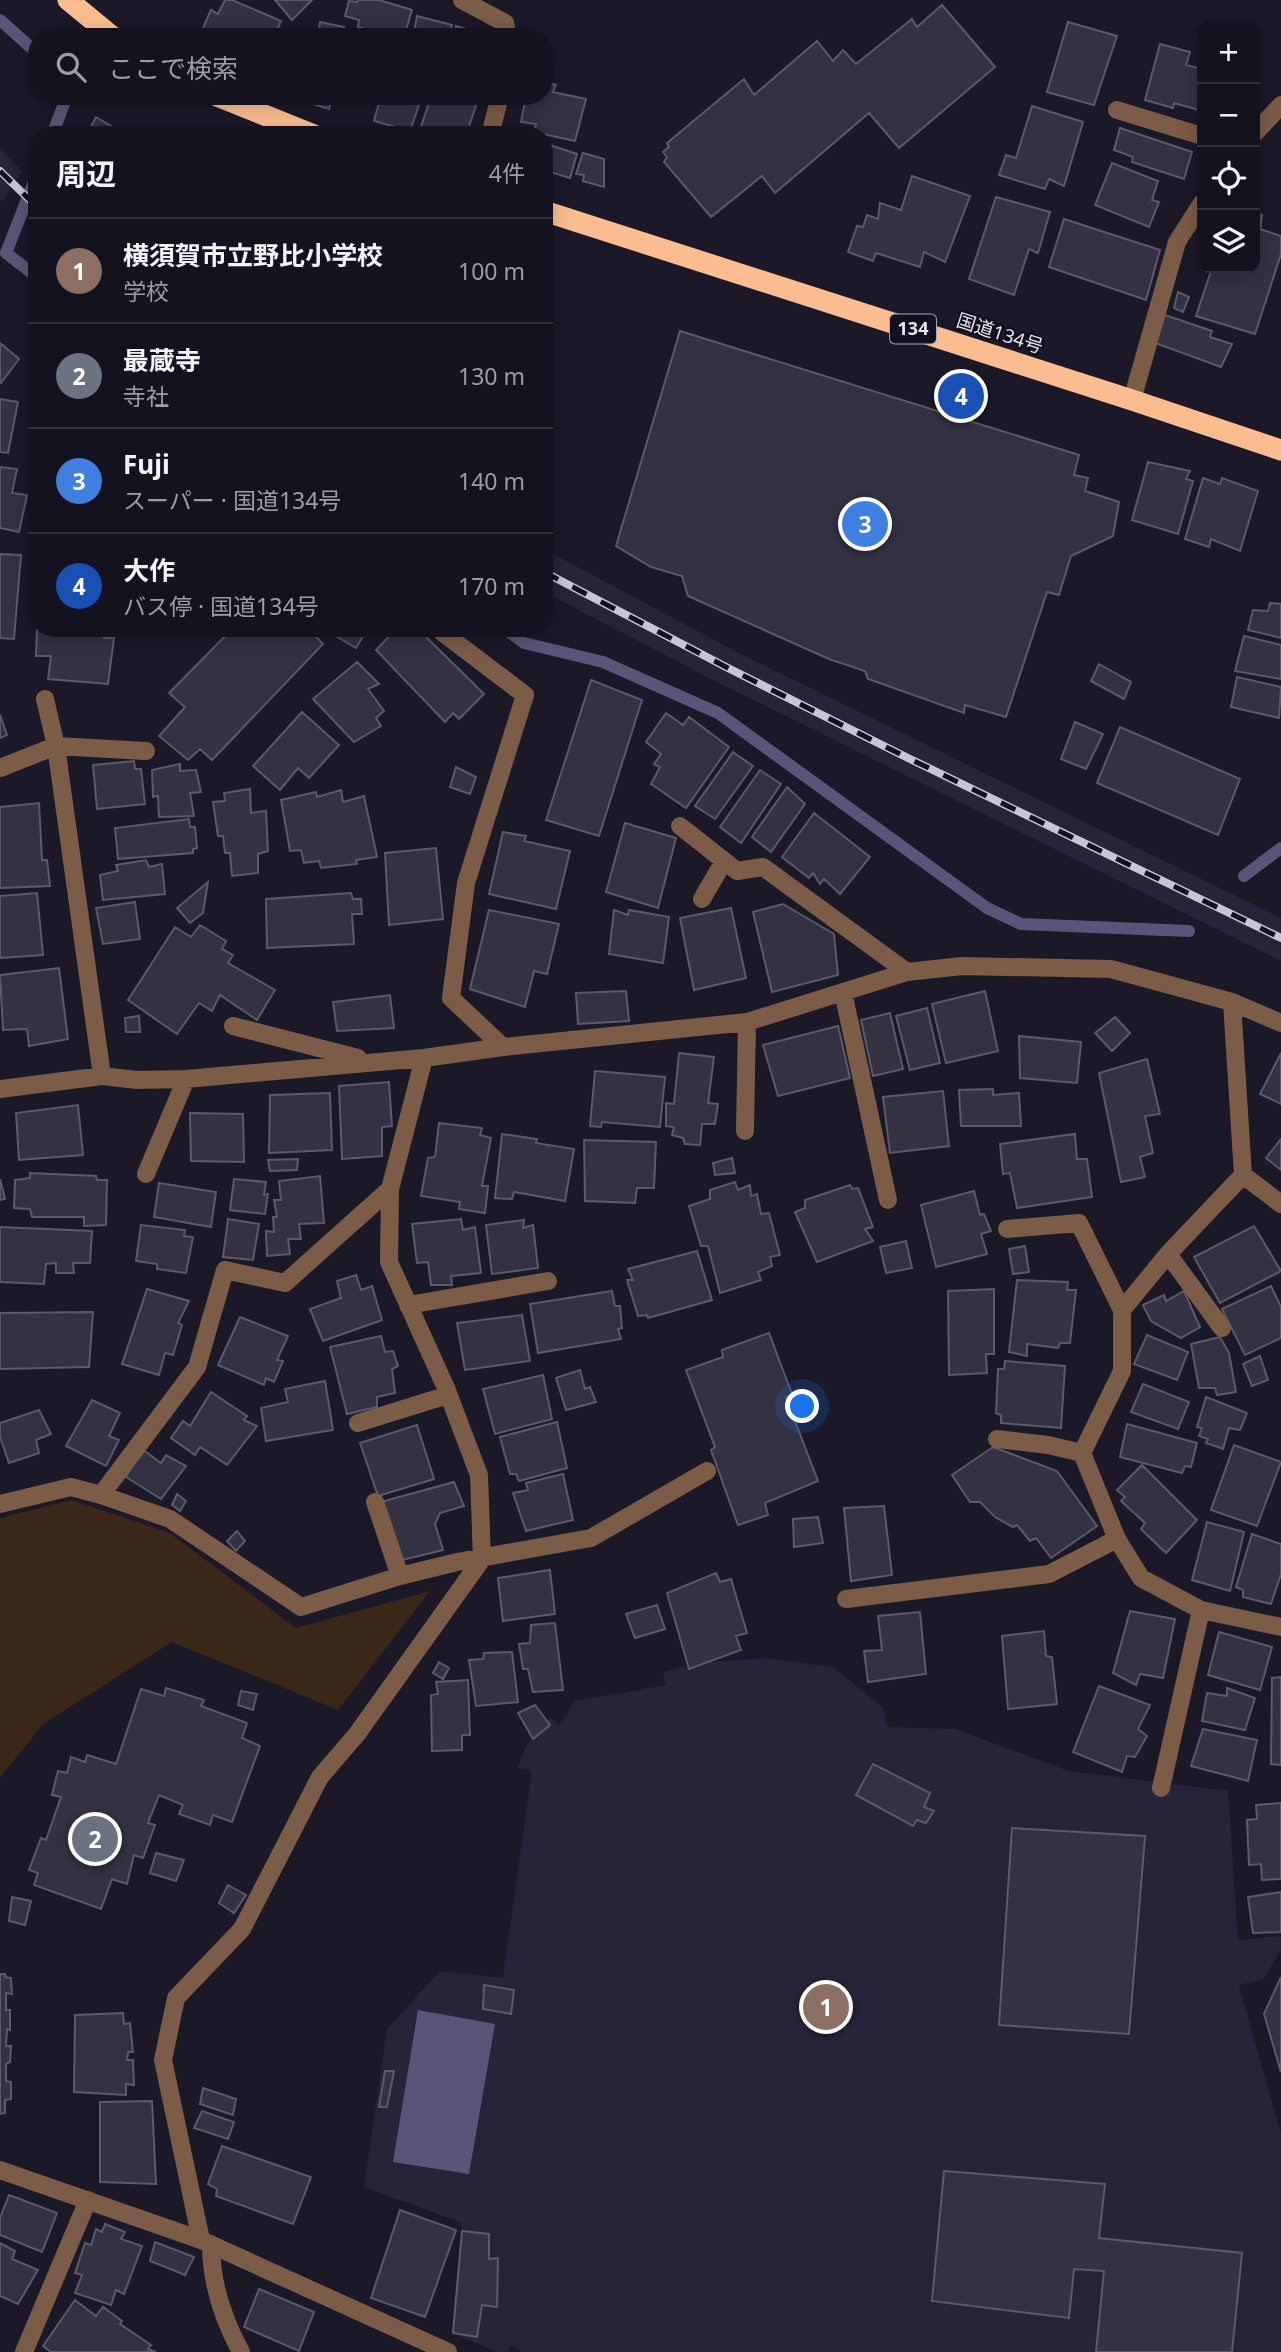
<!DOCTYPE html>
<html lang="ja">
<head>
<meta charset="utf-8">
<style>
  body { margin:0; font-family:"Noto Sans","Noto Sans JP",sans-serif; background:#21202b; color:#f1f3f6 }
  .controls { position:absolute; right:21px; top:21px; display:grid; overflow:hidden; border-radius:14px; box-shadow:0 4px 18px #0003 }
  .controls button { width:63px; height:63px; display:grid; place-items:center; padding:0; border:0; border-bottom:2px solid #33323c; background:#14121e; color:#f1f3f6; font:35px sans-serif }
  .you { position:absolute; left:803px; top:1407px; width:24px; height:24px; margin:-18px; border:5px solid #fff; border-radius:50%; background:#1a73e8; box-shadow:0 0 0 10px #1a73e833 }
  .badge { display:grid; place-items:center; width:46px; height:46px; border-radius:50%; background:#8c9099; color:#fff; font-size:23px; font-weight:700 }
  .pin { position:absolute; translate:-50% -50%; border:4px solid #fff; box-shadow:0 2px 7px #0006 }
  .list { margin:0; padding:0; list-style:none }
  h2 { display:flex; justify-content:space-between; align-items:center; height:91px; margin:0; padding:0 28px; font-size:30px }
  h2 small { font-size:23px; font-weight:400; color:#9d9ea4 }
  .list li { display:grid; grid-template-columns:46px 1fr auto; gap:21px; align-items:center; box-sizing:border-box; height:105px; padding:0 28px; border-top:2px solid #33323c }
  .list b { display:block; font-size:26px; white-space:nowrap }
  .list p { margin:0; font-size:23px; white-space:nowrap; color:#9d9ea4 }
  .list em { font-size:23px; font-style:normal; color:#9d9ea4 }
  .icon { flex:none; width:38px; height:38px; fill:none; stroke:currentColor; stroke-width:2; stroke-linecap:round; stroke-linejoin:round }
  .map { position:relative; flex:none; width:1281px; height:2352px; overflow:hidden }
  .search { position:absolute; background:#14121e; box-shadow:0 4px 18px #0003; left:28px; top:28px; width:525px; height:77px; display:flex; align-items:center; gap:18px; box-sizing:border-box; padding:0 24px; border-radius:28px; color:#9d9ea4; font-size:26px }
  .panel { position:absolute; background:#14121e; box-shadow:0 4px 18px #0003; left:28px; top:126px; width:525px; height:511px; border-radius:28px }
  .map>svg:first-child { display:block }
</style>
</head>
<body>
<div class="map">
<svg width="1281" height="2352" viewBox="0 0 1281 2352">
  <rect width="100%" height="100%" fill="#1b1828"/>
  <!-- built -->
  <path fill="#272338" d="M0 149 22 171 2 201 0 200Z
    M544 549 735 651 1281 918V961L719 683 544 592Z
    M765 1658 832 1667 883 1707 887 1727 955 1729 1069 1771 1228 1791 1238 1940 1281 1936V1949L1264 1979 1239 1985 1281 2134V2352H522L511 2346 507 2352H496L451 2332 462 2223 364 2187 387 2029 440 1971 503 1978 532 1770 518 1768 527 1743 550 1717 559 1725 575 1701 666 1685 663 1672 699 1663Z"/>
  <!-- green -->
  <path fill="#3b2718" d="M71 1500 170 1533 296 1628 430 1591 338 1710 172 1642 43 1724 0 1778V1518Z"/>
  <!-- water -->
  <path fill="#5a5578" d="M418 2010 495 2024 469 2174 393 2162Z"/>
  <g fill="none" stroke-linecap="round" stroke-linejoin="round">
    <!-- stream -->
    <path stroke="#5a5578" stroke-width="12" d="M0 20 37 53
      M52 135 67 96
      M37 174 6 253 37 277
      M504 628 524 643 603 662 718 713 987 908 1021 924 1189 931
      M1244 876 1281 848"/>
  </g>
  <!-- building -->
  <path fill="#333142" stroke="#5c596c" stroke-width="2" d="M225 0H232L281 21 274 37H199L211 10 218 14Z
    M275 0H312L292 20Z
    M358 0H379L412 10 404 37H390L358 27 359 20 345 16 349 1 357 2Z
    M942 5 995 67 899 148 869 113 775 193 762 176 711 217 664 162 667 157 663 152 669 147 667 143 744 79 754 95 817 41 833 61 843 50 856 64 912 19 917 27Z
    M417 16 452 25 449 37H413Z
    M320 22 344 27 342 37H306L307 32 318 34Z
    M1068 22 1117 36 1094 105 1047 92Z
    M456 26 488 36V37H453Z
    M1160 44 1190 52 1186 65 1202 69V111L1174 103 1173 108 1145 100Z
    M544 82 556 85 553 92 586 99 575 141 534 132 536 124 521 122 526 96H544Z
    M296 96H333L329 109 296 99Z
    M381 96H422L410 131 374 121Z
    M431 96 479 97 466 135 419 133Z
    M1032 106 1083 122 1064 186 1049 179 1045 189 999 175 1006 155 1016 158Z
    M96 117 126 135H87Z
    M1120 128 1192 152 1184 179 1132 162 1133 157 1114 150Z
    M544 143 577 154 570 178 544 170Z
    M583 153 604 159V187L583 181 584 175 576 174Z
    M1112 163 1158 181 1152 200 1159 202 1149 227 1095 205Z
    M912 176 970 196 945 262 924 252 920 267 876 253 873 261 848 252 857 226 863 227 867 215 878 219 880 203 901 210Z
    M996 197 1050 212 1038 253 1029 249 1014 295 969 279Z
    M1255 213 1262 215 1260 229 1281 236V254L1255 334 1196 316 1212 268H1255Z
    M1064 219 1160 250 1146 300 1049 267Z
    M1178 292 1189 297 1183 312 1174 308Z
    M1165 315 1212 331 1210 337 1232 344 1221 367 1155 343Z
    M680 331 1079 455 1074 475 1088 478 1085 491 1119 502 1113 536 1071 556 1059 595 1047 592 1006 717 965 705 964 713 868 679 865 671 829 659 688 596 682 576 651 567 616 546Z
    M0 343 19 359 1 383 0 382Z
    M37 386V413L33 391Z
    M0 399 18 402 8 453 0 452Z
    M1148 462 1190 471 1186 479 1193 481 1178 534 1132 520Z
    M0 467 17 469 12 493 27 495 19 532 0 528Z
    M1203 478 1220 484 1222 478 1258 491 1240 551 1211 539 1209 547 1185 539Z
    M0 554 21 555 14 639 0 638Z
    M1270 603 1281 604V638L1248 630 1253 610 1268 611Z
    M37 628H105L104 638H114L108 684 48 679 51 656H36Z
    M233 628H308L323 644 212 760 200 749 188 760 159 736 185 707 169 693Z
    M331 628H368L356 648 329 632Z
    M397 628H417L484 694 459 719 453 713 445 722 376 650Z
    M1244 636 1281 645V679L1235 671Z
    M357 662 379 684 368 689 384 711 376 718 381 726 354 742 313 699Z
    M1099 664 1131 682 1124 699 1091 681Z
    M1237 677 1281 687 1279 718 1231 707Z
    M591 680 642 700 599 836 546 820Z
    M302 712 339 745 309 778 298 768 280 790 253 766Z
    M666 713 683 725 689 717 729 747 686 808 651 784 660 767 654 764 661 754 646 742Z
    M0 715 7 735 0 738Z
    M1075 722 1103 734 1086 769 1061 759Z
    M1120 727 1240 779 1218 835 1097 783Z
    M733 752 753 766 715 819 695 806Z
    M134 761 135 769H141L145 804 97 809 93 765Z
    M180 764V771L196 770 201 792 190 793 194 816 159 817 158 796 153 797 152 770Z
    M456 767 476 777 470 794 450 787Z
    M760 770 781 784 741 843 720 827Z
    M787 787 805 804 771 852 752 837Z
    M250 789 251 813 266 811 268 851 258 854V873L232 876 230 853H225L223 836H218L213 802 225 801 224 793Z
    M341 790 343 802 364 796 377 857 356 860 357 864 321 868 319 861 304 863 301 850 290 851 281 800 316 792 317 797Z
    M39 803 42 860H47L50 886 0 888V807Z
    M814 813 870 857 840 894 824 879 820 884 813 873 809 878 782 857Z
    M189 819 190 827H195L197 848 193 849V853L118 859 115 828Z
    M625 823 676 838 658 908 606 892Z
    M503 832 526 836 524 841 570 851 556 909 489 894Z
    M436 848 443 919 389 925 385 853Z
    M146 860 149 867 162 864 165 894 103 900 100 875 118 871 116 865Z
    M208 882 203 913 190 923 177 908Z
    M37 893 43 955 0 958V896Z
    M351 893 353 899H361L362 914H352L354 944 267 948 266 899Z
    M135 902 140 939 103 944 96 908Z
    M783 904 834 934 838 975 772 992 753 912Z
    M731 908 746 978 694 990 680 918Z
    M489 910 559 924 547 974 534 971 525 1007 470 989Z
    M614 910 628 915 629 910 669 917 663 963 609 954Z
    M200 925 226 941 222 949 233 955 228 963 275 990 257 1020 220 995 212 1011 199 1003 177 1034 128 1000 175 927 191 937Z
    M59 968 68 1039 29 1046 27 1029 3 1030 0 975Z
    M626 991 629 1021 578 1024 576 993Z
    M985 991 998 1051 946 1063 932 1004Z
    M390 995 394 1028 337 1031 333 1002Z
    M927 1008 940 1063 910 1070 896 1016Z
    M890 1013 903 1069 873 1076 861 1020Z
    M139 1016 140 1032H126L125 1018Z
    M1115 1017 1130 1033 1112 1051 1095 1033Z
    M838 1026 850 1078 778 1096 763 1045Z
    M1019 1036 1081 1042 1077 1083 1020 1078Z
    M679 1053 714 1057 708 1103 718 1104 715 1124H702L700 1145 685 1144 683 1138 672 1135 674 1127 666 1126V1103L674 1104Z
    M1281 1053V1104L1260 1094Z
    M1147 1059 1160 1114 1145 1116 1153 1153 1140 1157 1145 1177 1121 1182 1099 1073Z
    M595 1071 665 1077 660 1127 602 1122 601 1127 590 1126Z
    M389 1082 392 1126 382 1127V1156L342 1159 339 1086Z
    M993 1089V1095L1019 1093 1021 1126H961L959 1090Z
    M943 1091 949 1146 890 1153 883 1097Z
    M330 1093 332 1150 269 1153 270 1095Z
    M78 1105 83 1155 19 1160 16 1113Z
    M190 1113 243 1114 244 1162 191 1161Z
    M439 1123 482 1128 480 1135 491 1138 482 1186H488L485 1213 459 1209 460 1202 421 1196 428 1158 435 1157Z
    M502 1134 537 1139 536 1143 574 1149 565 1201 514 1192 512 1199 495 1198Z
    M1075 1134 1077 1159H1087L1092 1197 1017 1208 1010 1173 1003 1174 1000 1144Z
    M1281 1139V1170L1266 1158Z
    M584 1140 656 1142 654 1188H637L635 1203 585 1201Z
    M732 1158 735 1173 715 1175 713 1163Z
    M298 1159 297 1170 270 1171 268 1160Z
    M30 1173 96 1176 97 1180H107L106 1225 84 1226V1217H32L30 1209 14 1208 15 1180 30 1178Z
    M320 1176 324 1223 299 1224 301 1239H288L290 1254 267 1256 266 1231 274 1232 273 1217H277L274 1200H281L279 1181Z
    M0 1179 5 1199 0 1200Z
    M234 1179 266 1182 264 1195 268 1194 265 1214 230 1210Z
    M735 1182 738 1190 750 1185 751 1196 757 1194 761 1214 769 1213 780 1255 770 1257 772 1266 758 1272 761 1280 720 1293 708 1246H701L689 1206 710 1199V1190Z
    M159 1183 216 1192 211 1227 154 1217Z
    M850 1185 852 1189 858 1188 873 1227 865 1229 873 1241 817 1262 795 1212 805 1208V1200Z
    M974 1191 980 1215 984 1214 991 1231 981 1234 987 1254 936 1267 921 1205Z
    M228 1219 259 1224 253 1260 223 1257Z
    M461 1219 463 1230 475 1227 481 1273 451 1276 452 1285H431L428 1262 417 1263 412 1224Z
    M524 1220 523 1228 533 1225 538 1268 492 1274 486 1225Z
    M141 1225 185 1230 184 1236 193 1237 186 1273 157 1269V1264L136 1261Z
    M1254 1226 1281 1271 1220 1303 1194 1257Z
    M0 1227 92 1231 90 1263H73L74 1273H56V1263L46 1264 44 1284 0 1282Z
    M906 1241 912 1268 886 1273 880 1247Z
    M1025 1246 1029 1272 1013 1274 1009 1249Z
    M697 1251 712 1300 648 1318 647 1315 638 1316 627 1280H633L628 1269Z
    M356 1275 361 1290 372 1286 382 1320 323 1341 310 1309 341 1298 337 1281Z
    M1017 1280 1068 1282 1067 1290H1076L1070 1343H1060L1058 1348 1027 1344V1356L1009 1352Z
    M1271 1286 1281 1307V1338L1245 1355 1222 1309Z
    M147 1289 189 1301 178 1323 182 1325 173 1355 165 1353 159 1375 122 1364Z
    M994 1289V1354H986L987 1373 949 1375 948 1291Z
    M612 1291 615 1306H620L622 1328 618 1329 621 1339 538 1353 530 1304Z
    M1184 1291 1200 1327 1181 1338 1151 1321 1143 1305 1164 1295 1166 1301Z
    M93 1312 89 1367 0 1369V1313Z
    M522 1315 530 1361 465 1370 457 1323Z
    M240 1317 288 1336 277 1360 283 1361 274 1382 266 1378 264 1385 218 1365Z
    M769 1333 792 1394 786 1398 818 1481 765 1503 768 1515 738 1525 711 1450 715 1447 686 1370 723 1357 722 1350Z
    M1147 1335 1188 1352 1177 1380 1134 1364Z
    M381 1336 385 1352 393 1351 398 1366 392 1369 395 1393 377 1397V1407L347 1414 330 1347Z
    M1220 1337 1229 1353 1236 1392 1217 1395 1215 1388H1199L1191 1344Z
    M1260 1356 1268 1380 1252 1386 1243 1364Z
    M1005 1361 1065 1366 1061 1428 1001 1423V1415L996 1413 998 1369H1004Z
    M580 1370 585 1389 590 1387 596 1402 566 1410 556 1378Z
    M543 1375 552 1419 495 1434 483 1389Z
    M325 1381 333 1430 266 1441 261 1408 288 1402 285 1389Z
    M1143 1384 1189 1402 1178 1429 1131 1412Z
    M211 1392 247 1416 244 1420 257 1426 227 1465 200 1447 195 1455 171 1438 183 1421 190 1426Z
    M1206 1397 1247 1413 1240 1430 1229 1428 1223 1449 1206 1443 1208 1439 1199 1436 1202 1428 1197 1427Z
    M92 1400 120 1413 109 1436 119 1440 106 1466 66 1446Z
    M39 1410 51 1434 36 1440 39 1453 9 1463 0 1437V1423Z
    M557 1422 567 1468 519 1481 516 1474H510L500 1437Z
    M1127 1424 1197 1443 1191 1467 1185 1466 1182 1473 1120 1457Z
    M417 1425 434 1479 378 1496 360 1443Z
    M1234 1445 1281 1462 1257 1526 1211 1510Z
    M993 1447 1057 1471 1097 1526 1051 1558 1036 1538 1030 1541 1017 1525 1013 1527 995 1517 980 1502H970L952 1475Z
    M142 1449 161 1463 166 1455 186 1466 161 1499 126 1477Z
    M1142 1465 1197 1520 1166 1553 1141 1529 1145 1523 1121 1501 1125 1497 1117 1490Z
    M563 1474 573 1520 526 1531 513 1493 528 1490 526 1483Z
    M454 1482 464 1506 440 1513 435 1524 443 1550 398 1561 381 1502Z
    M177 1494 186 1501 180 1511 172 1505Z
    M884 1506 892 1575 851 1581 844 1508Z
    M818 1517 823 1543 794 1547 793 1519Z
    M1207 1522 1244 1532 1230 1591 1192 1580Z
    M237 1531 245 1541 236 1551 227 1541Z
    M1252 1534 1281 1544V1574L1271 1604 1243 1597V1590L1236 1587Z
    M550 1570 555 1614 503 1621 498 1578Z
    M716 1573 720 1582 731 1579 747 1633 736 1636 741 1650 689 1669 667 1593Z
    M657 1605 665 1629 635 1638 626 1614Z
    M1130 1611 1175 1619 1163 1678 1140 1674 1136 1685 1113 1673Z
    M920 1612 926 1674 868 1682 864 1651 882 1650 878 1616Z
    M555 1623 563 1690 533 1692 528 1669H523L519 1644 530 1643 531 1625Z
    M1044 1631 1046 1656 1052 1657 1057 1704 1008 1709 1002 1636Z
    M1219 1632 1272 1647 1260 1690 1208 1675Z
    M512 1652 518 1702 476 1706 469 1660 483 1659 484 1653Z
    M439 1662 449 1668 443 1679 433 1673Z
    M1281 1677V1765L1271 1764 1272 1678Z
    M468 1680 470 1735H462V1750L432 1751 431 1695 438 1694 436 1682Z
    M1099 1686 1150 1705 1138 1729 1147 1736 1135 1757 1127 1756 1122 1772 1073 1752Z
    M166 1688 204 1700 201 1706 247 1723 242 1738 260 1746 232 1822 213 1815 210 1825 179 1814 183 1805 159 1795 148 1823 155 1825 143 1858 134 1855 127 1884 112 1879 101 1909 34 1885 38 1873 29 1870 41 1838 46 1840 61 1797 52 1795 58 1771 67 1773 71 1757 85 1762 87 1755 116 1764 141 1689 164 1696Z
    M1227 1688 1255 1698 1245 1730 1202 1721 1207 1693 1227 1696Z
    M241 1691 257 1694 253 1710 238 1705Z
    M535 1705 550 1725 533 1739 518 1713Z
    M1203 1729 1257 1740 1248 1781 1191 1766Z
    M873 1764 930 1793 924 1807 934 1811 926 1823 917 1820 913 1826 856 1795Z
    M1281 1803V1879L1262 1880 1261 1864 1249 1865 1247 1820 1257 1819 1256 1805Z
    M1012 1828 1145 1836 1129 2034 999 2025Z
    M156 1853 184 1860 176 1881 150 1873Z
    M228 1885 246 1895 234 1913 219 1903Z
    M1281 1892V1932L1253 1933 1248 1897Z
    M12 1897 31 1901 25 1925 9 1921Z
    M0 1974H5V1977L11 1978 12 1994 6 1993V2010H10V2030L7 2029 6 2046H11L10 2062 6 2064V2081L11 2082V2099L5 2100V2113L0 2114Z
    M1281 1977V2072L1264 2014Z
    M484 1985 514 1990 511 2014 483 2009Z
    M123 2013 124 2024 130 2023 133 2052H128L127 2060H133L134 2085 126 2084V2095L74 2092 75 2015Z
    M385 2071H394L387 2107H379Z
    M203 2088 236 2099 233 2115 200 2104Z
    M152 2101 156 2184 100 2182V2102Z
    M202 2111 234 2122 228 2139 194 2128Z
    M222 2146 311 2177 293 2224 216 2196 217 2189 208 2184Z
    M944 2171 1105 2184 1099 2238 1242 2253 1232 2352H1096L1104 2271 1074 2269 1069 2318 932 2301Z
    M9 2195 57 2213 42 2252 0 2235V2218Z
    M400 2210 456 2230 425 2317 371 2298Z
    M105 2224 125 2232 121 2239 142 2246 124 2294 116 2290 111 2305 75 2293 82 2275 75 2273 85 2243 91 2245 96 2229 102 2232Z
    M462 2231 489 2234V2259L498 2258 497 2307 482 2305 477 2337 453 2333Z
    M155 2242 194 2257 185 2275 150 2261Z
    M0 2243 15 2251 12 2259 38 2270 18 2304 0 2296Z
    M259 2289 314 2312 299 2351 244 2327Z
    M75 2300 96 2316 103 2307 122 2321 120 2324 151 2345 148 2349 156 2352H51L43 2346Z"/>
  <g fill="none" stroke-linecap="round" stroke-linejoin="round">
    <!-- minor -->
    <path stroke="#7b5c46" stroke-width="18" d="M462 0 505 23 508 37
      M1117 110 1202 136
      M1255 133 1281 105
      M490 135 500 96
      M1132 400 1177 242 1202 203
      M442 632 525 695 466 883 451 998 503 1047
      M45 699 56 746 146 751
      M0 768 56 746 102 1076
      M680 826 737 871 763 867 907 972
      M702 899 724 861
      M843 992 888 1200
      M1232 1002 1243 1175 1168 1254 1122 1310V1371L1082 1453 1117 1539 1141 1578 1201 1610 1281 1627
      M233 1026 358 1058
      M0 1089 102 1076 137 1080 186 1079 424 1058 503 1047 747 1022 907 972 962 966 1111 969 1232 1002 1281 1023
      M745 1131 747 1022
      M146 1174 186 1079
      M1243 1175 1281 1204
      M1007 1229 1079 1223 1122 1310
      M1168 1254 1222 1328
      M408 1305 548 1281
      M358 1423 448 1395
      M997 1439 1048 1445 1082 1453
      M101 1495 197 1367 225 1270 285 1283 390 1189
      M375 1502 400 1576
      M0 1504 71 1487 101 1495 170 1519 301 1607 400 1576 457 1562 591 1538 707 1471
      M846 1599 1049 1574 1117 1539
      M1161 1788 1201 1610
      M0 2170 201 2240 448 2352
      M201 2240 163 2060 176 1998 242 1929 320 1777 357 1734 482 1559 479 1475 446 1388 389 1262 390 1189 424 1058
      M211 2244C211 2282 223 2319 241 2352
      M24 2352 88 2200"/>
    <!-- highway -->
    <path stroke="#fbbd8f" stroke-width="21" d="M68 0 113 37
      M217 96 314 135
      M544 211 1132 400 1281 450"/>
    <!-- rail casing -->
    <g stroke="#c7c6d1" stroke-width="8">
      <path id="rail" d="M0 171 37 207
        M544 572 728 668 908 758 1281 938"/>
    </g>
    <!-- rail -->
    <use href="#rail" stroke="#120f1e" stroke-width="5" stroke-dasharray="16" stroke-linecap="butt"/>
  </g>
  <g text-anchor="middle" stroke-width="5" stroke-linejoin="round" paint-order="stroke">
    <!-- shield labels -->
    <rect fill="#120f1e" stroke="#a7a6b2" stroke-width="2" x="890" y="314.5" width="46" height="29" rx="5"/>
    <g font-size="18" font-weight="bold" fill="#e7e6f1">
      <text x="913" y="335">134</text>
    </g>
    <!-- street labels -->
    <g font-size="19" fill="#e7e6f1" stroke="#120f1e">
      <text transform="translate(1000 333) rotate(18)" y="7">国道134号</text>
    </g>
  </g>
</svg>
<div class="controls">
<button>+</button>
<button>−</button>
<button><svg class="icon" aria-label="locate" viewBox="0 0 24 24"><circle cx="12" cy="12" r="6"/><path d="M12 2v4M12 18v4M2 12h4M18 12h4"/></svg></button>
<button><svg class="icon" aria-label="layers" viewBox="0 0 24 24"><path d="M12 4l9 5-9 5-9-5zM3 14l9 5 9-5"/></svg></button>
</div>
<div class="you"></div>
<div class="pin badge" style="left:826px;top:2007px;background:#8d6e63">1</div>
<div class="pin badge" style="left:95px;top:1839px;background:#6b7280">2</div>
<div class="pin badge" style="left:865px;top:524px;background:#3f7fe0">3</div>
<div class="pin badge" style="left:961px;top:396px;background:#1a4fb4">4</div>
<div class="search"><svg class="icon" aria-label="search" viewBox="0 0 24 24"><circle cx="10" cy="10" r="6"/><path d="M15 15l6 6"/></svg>ここで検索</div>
<section class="panel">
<h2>周辺<small>4件</small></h2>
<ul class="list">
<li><span class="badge" style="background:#8d6e63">1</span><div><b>横須賀市立野比小学校</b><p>学校</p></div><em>100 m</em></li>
<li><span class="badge" style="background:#6b7280">2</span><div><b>最蔵寺</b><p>寺社</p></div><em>130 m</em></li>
<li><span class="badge" style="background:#3f7fe0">3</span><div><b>Fuji</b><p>スーパー · 国道134号</p></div><em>140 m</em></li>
<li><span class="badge" style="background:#1a4fb4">4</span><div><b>大作</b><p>バス停 · 国道134号</p></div><em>170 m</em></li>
</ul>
</section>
</div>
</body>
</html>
